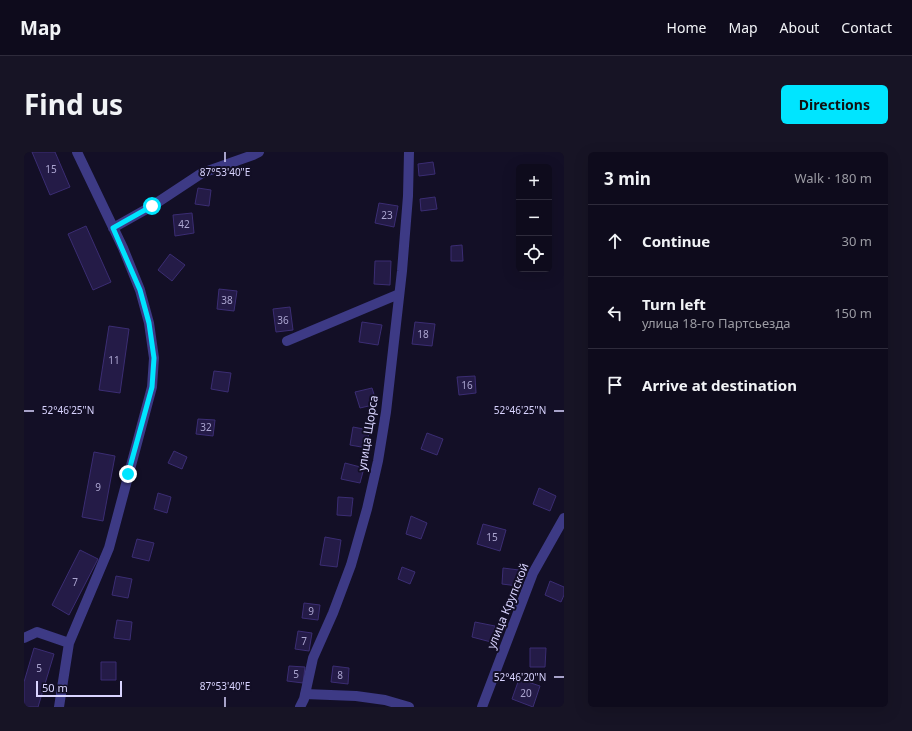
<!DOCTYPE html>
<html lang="en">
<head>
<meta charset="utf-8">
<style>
  body { margin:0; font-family:"Noto Sans",sans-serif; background:#171425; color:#f1f3f6 }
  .controls { position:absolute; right:12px; top:12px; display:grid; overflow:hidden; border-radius:6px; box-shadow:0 4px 16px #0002 }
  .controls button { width:36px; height:36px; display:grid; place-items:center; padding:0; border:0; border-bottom:1px solid #2e2b3b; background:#0e0b1c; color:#f1f3f6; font:20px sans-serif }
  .scale { position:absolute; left:12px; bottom:10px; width:86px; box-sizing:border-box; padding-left:4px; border:2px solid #d9d4ff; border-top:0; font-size:11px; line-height:14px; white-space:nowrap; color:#d9d4ff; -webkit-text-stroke:3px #130f26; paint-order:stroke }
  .stop { position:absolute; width:12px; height:12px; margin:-9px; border:3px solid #00e5ff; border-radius:50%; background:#fff }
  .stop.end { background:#00e5ff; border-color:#fff; box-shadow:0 1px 4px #0008 }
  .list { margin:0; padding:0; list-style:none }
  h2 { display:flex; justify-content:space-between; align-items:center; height:52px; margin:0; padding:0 16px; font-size:17px }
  h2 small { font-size:13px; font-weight:400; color:#9b9ba3 }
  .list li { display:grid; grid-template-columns:26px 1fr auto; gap:12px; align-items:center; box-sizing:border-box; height:72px; padding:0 16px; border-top:1px solid #2e2b3b }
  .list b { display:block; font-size:15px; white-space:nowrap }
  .list p { margin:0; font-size:13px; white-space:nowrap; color:#9b9ba3 }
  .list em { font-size:13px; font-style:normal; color:#9b9ba3 }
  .icon { flex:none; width:22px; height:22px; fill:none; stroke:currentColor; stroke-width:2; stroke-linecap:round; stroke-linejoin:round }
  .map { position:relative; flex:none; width:540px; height:555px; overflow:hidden; border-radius:6px }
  header { display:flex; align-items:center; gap:24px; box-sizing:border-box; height:56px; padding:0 20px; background:#0e0b1c; border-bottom:1px solid #2e2b3b }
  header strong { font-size:19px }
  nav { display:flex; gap:22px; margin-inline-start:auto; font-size:14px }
  .intro { display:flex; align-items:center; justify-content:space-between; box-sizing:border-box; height:96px; padding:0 24px }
  h1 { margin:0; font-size:28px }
  .button { padding:10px 18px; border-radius:6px; background:#00e5ff; color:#111; font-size:14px; font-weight:700 }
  main { display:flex; gap:24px; padding:0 24px }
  aside { flex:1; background:#0e0b1c; border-radius:6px; box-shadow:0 4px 16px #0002 }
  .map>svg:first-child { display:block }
</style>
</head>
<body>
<header>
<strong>Map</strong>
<nav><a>Home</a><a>Map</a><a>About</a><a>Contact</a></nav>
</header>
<div class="intro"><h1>Find us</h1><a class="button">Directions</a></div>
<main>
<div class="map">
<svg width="540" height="555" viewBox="0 0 540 555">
  <rect width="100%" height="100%" fill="#130f26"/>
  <!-- building -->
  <path fill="#241b47" stroke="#3b2d73" d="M8 0H31L46 35 26 43Z
    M409 10 411 22 395 24 394 12Z
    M174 36 187 38 185 54 171 52Z
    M411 45 413 57 397 59 396 47Z
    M355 51 374 54 370 75 351 71Z
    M168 61 170 81 151 84 149 63Z
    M62 74 87 130 69 138 44 82Z
    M438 93 439 109H427V94Z
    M146 102 161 113 148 129 134 118Z
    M351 109H367L366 133 350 132Z
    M195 137 213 139 210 159 193 157Z
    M266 155 269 178 252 180 249 157Z
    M338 170 358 173 354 193 335 190Z
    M391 170 411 172 408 194 388 192Z
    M85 174 105 177 96 241 75 238Z
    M190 219 207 221 204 240 187 237Z
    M451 224 452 241 435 243 433 225Z
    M348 236 353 252 336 256 331 240Z
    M174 267 191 268 189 284 172 282Z
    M329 275 345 278 343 296 326 293Z
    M403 281 419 287 413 303 397 297Z
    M150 299 163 305 158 317 144 311Z
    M70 300 91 304 79 369 58 365Z
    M321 311 340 316 336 331 317 327Z
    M515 336 532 344 526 359 509 352Z
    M134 341 147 345 143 361 130 357Z
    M314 345 329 346 327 364 313 363Z
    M387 364 403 371 397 387 382 382Z
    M459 372 482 378 476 399 453 392Z
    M301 385 317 388 313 415 296 413Z
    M113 387 130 391 125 409 108 405Z
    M56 398 74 407 45 463 28 453Z
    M378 415 391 420 386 432 374 427Z
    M479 416 495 418 494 434 478 432Z
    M92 424 108 427 104 446 88 443Z
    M526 429 540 435V443L537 450 521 443Z
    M280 451 296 453 294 468 278 466Z
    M93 468 108 470 106 488 90 486Z
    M451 470 471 474 467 490 448 485Z
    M274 479 288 481 285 499 271 497Z
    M10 496 30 502 14 555H0V530Z
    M506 496H522L521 515H506Z
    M77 510H92V528H77Z
    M265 514 281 515 279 531 263 529Z
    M309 514 325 516 324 532 307 530Z
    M495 527 516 534 509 555 488 547Z"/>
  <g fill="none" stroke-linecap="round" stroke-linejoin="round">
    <!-- minor -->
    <path stroke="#3d3a85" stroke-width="10" d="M89 76 128 54 178 21 229 3 235 0
      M263 189 375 142
      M0 486 13 480 45 491
      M281 542 332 544 361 548 385 555
      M35 555 45 491 85 396 128 235 130 206 125 171 116 138 99 96 53 0
      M276 555 280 547 289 506 309 461 327 413 343 357 354 309 362 260 378 119 384 44 385 0
      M458 555 509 421 540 366"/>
  </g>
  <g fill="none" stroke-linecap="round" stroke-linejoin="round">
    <!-- route -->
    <path stroke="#00e5ff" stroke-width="5" d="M104 322 128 235 130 206 125 171 116 138 89 76 128 54"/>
  </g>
  <!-- ticks -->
  <path fill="none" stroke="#d9d4ff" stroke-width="1.5" d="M201 0V10M0 259H10M530 259H540M530 525H540M201 545V555"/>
  <g text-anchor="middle" stroke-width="4" stroke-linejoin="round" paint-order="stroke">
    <!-- number labels -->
    <g font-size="10" fill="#aca6d1">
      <text x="27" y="21">15</text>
      <text x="363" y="67">23</text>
      <text x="160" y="76">42</text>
      <text x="203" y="152">38</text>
      <text x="259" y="172">36</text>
      <text x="399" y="186">18</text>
      <text x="90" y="212">11</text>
      <text x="443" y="237">16</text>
      <text x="182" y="279">32</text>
      <text x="74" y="339">9</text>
      <text x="468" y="389">15</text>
      <text x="51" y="434">7</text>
      <text x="287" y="463">9</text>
      <text x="280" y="493">7</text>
      <text x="15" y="520">5</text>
      <text x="272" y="526">5</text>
      <text x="316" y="527">8</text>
      <text x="502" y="545">20</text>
    </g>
    <!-- street labels -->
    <g font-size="12" fill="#d9d4ff" stroke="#130f26">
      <text transform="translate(344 281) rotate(-81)" y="4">улица Щорса</text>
      <text transform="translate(484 454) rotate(-68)" y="4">улица Крупской</text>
    </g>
  </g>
  <g font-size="10" text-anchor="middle" fill="#d9d4ff" stroke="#130f26" stroke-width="4" stroke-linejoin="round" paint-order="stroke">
    <text x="201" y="24">87°53'40"E</text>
    <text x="44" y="262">52°46'25"N</text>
    <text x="496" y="262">52°46'25"N</text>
    <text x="496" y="529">52°46'20"N</text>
    <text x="201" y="538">87°53'40"E</text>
  </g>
</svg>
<div class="controls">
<button>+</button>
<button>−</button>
<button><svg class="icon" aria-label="locate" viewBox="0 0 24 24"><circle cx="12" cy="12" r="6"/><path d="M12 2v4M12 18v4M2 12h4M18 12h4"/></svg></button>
</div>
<div class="scale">50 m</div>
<div class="stop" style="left:128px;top:54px"></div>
<div class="stop end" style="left:104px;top:322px"></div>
</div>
<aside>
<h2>3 min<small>Walk · 180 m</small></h2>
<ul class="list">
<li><svg class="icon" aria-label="ahead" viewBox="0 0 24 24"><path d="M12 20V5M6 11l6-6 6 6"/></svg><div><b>Continue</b></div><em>30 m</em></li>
<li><svg class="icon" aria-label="left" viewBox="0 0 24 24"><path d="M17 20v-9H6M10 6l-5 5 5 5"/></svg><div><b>Turn left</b><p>улица 18-го Партсьезда</p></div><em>150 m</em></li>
<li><svg class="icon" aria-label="arrive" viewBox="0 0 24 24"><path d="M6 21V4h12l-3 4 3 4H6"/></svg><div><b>Arrive at destination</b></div></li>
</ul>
</aside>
</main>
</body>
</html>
